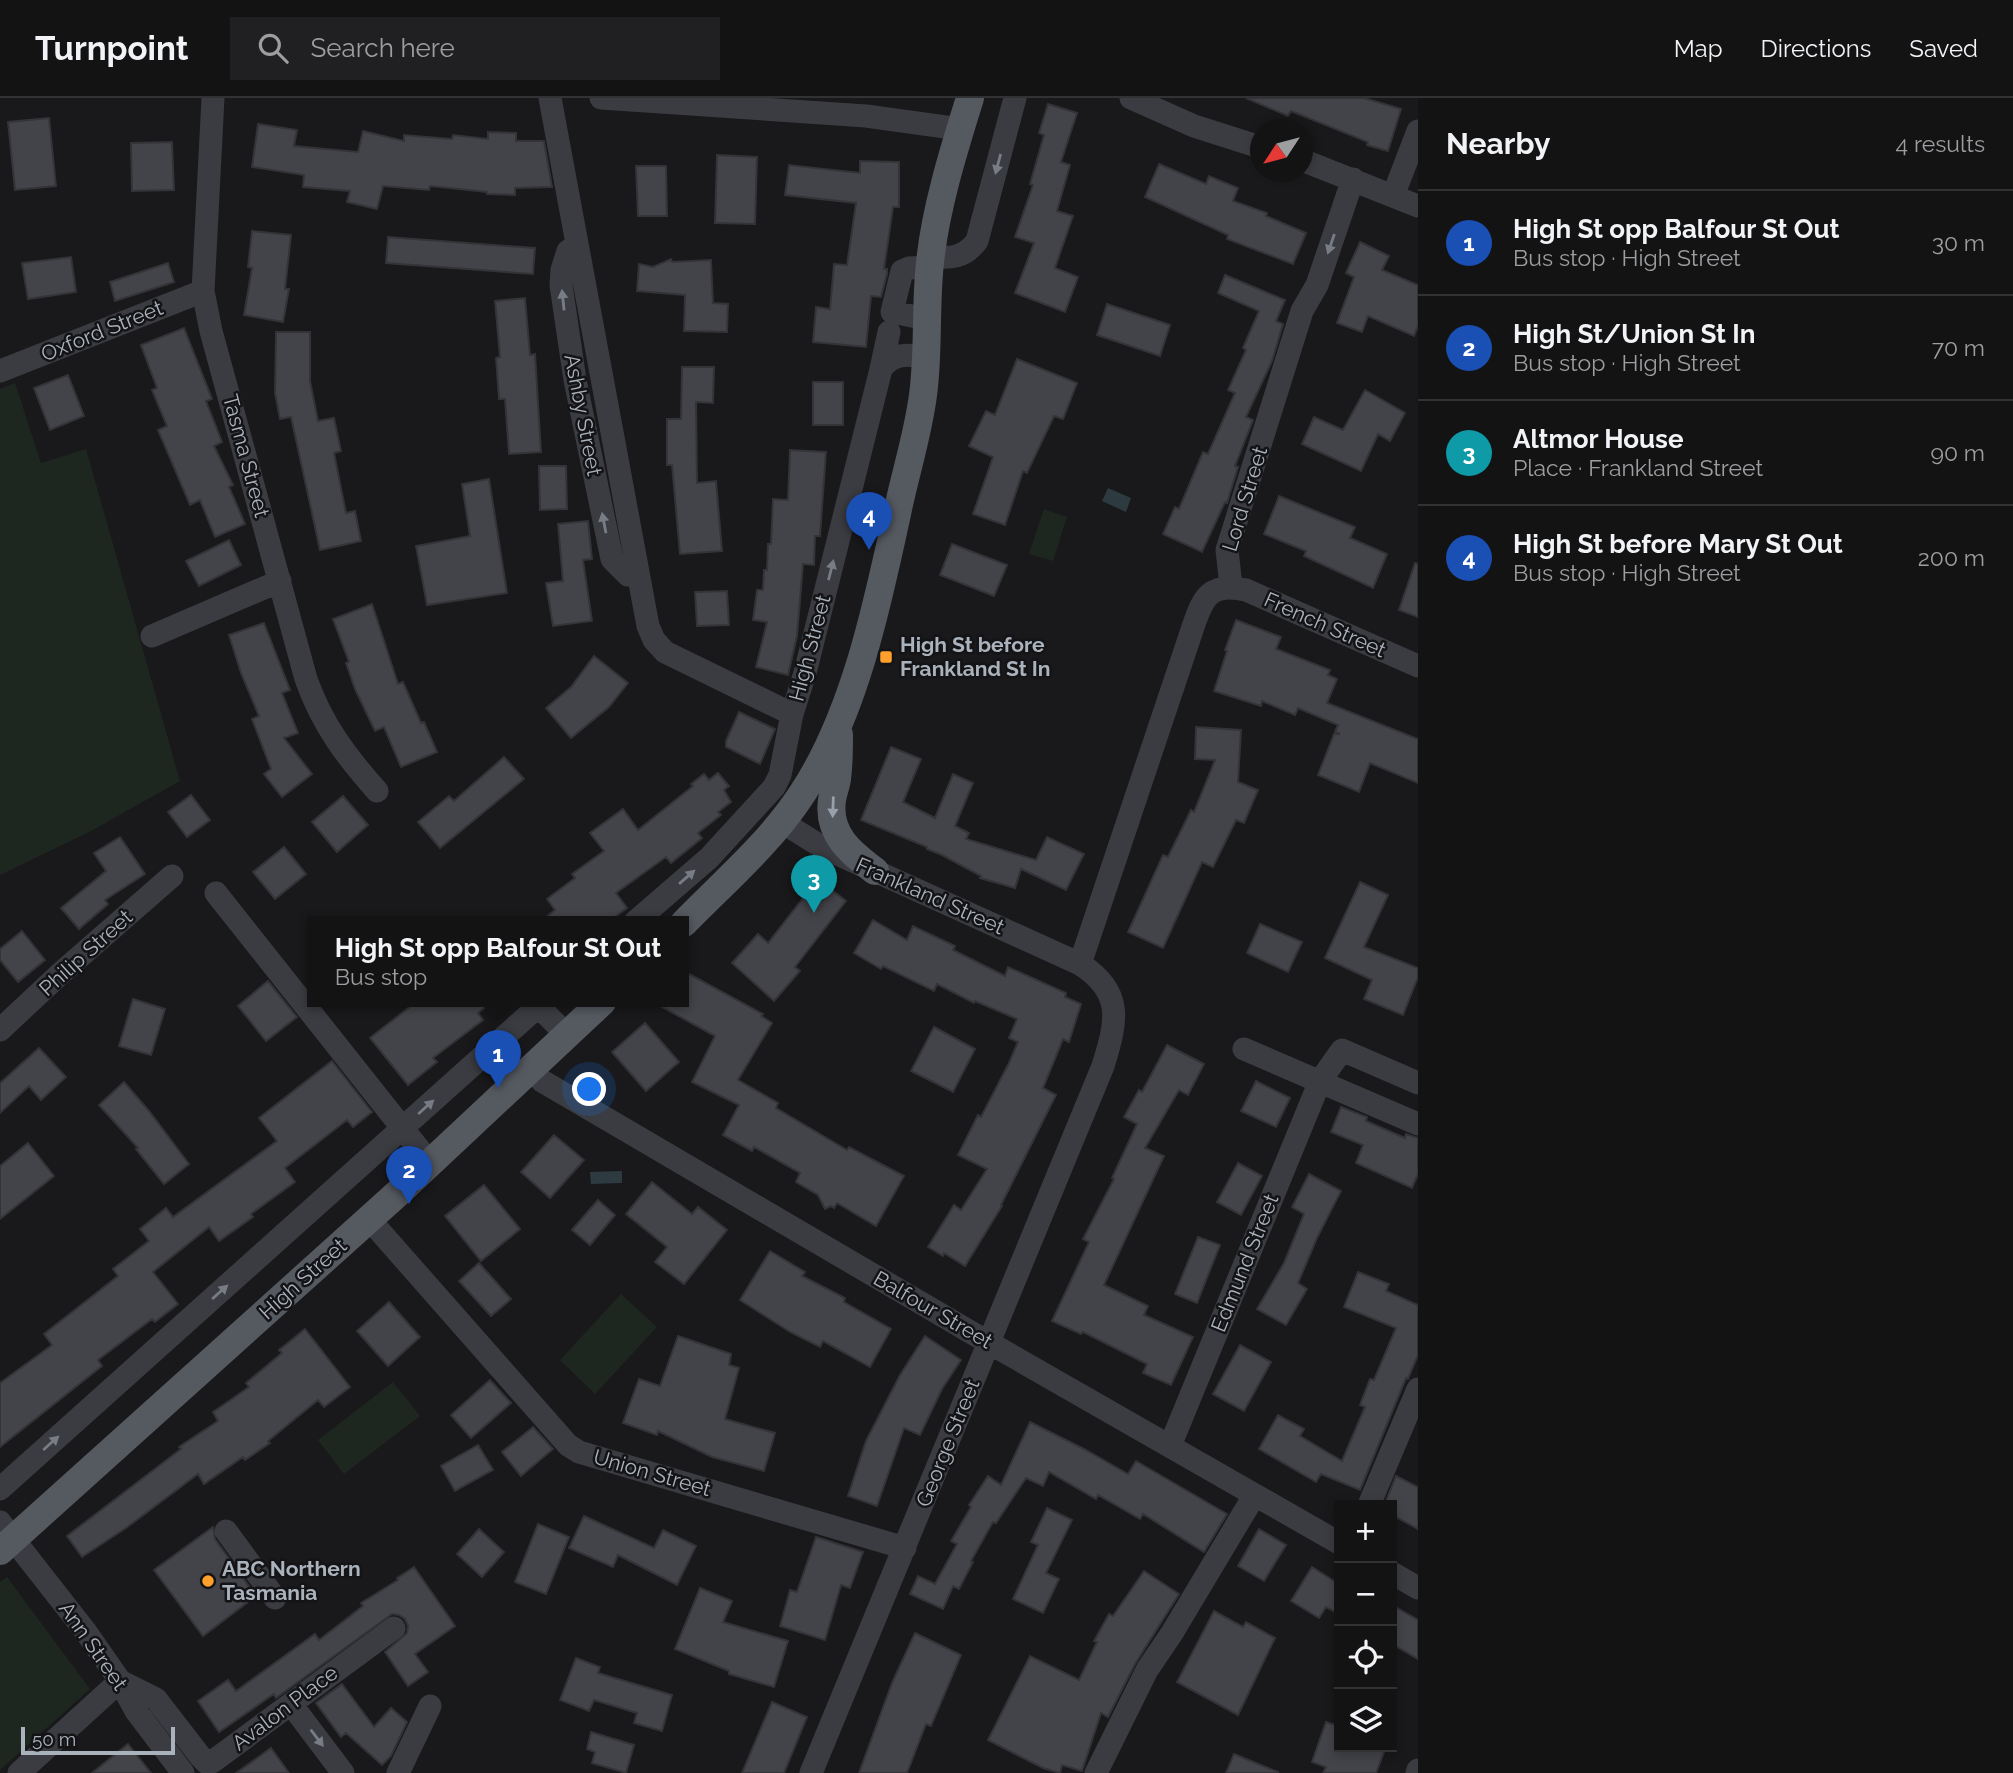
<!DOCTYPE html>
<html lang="en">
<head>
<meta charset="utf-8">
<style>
  body { margin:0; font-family:Raleway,sans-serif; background:#202022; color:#f1f3f6 }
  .controls { position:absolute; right:21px; bottom:21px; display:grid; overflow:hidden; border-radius:0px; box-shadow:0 4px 10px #0003 }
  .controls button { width:63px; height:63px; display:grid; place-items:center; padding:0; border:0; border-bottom:2px solid #323234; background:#131314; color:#f1f3f6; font:35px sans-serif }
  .compass { position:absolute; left:1250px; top:21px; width:63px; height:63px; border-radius:50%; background:#131314; box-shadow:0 4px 10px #0003; rotate:234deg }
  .scale { position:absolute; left:21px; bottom:18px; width:154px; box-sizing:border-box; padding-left:7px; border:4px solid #aab2bc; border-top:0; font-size:19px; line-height:24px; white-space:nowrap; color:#aab2bc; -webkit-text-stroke:5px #141417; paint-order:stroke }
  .you { position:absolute; left:590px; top:992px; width:24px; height:24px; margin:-18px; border:5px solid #fff; border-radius:50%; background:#1a73e8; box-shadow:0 0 0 10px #1a73e833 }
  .badge { display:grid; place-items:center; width:46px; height:46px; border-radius:50%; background:#1a73e8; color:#fff; font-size:23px; font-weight:700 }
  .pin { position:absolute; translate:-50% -58px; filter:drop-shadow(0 2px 4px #0008) }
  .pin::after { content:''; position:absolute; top:37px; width:24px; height:21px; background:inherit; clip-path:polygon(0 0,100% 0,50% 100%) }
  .popup { position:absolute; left:307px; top:818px; width:382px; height:91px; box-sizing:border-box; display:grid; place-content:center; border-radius:0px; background:#131314; filter:drop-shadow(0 2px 5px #0005); font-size:23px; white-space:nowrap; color:#9d9ea0 }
  .popup b { font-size:26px; color:#f1f3f6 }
  .popup::after { content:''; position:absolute; left:50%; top:100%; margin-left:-14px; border:14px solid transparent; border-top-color:#131314 }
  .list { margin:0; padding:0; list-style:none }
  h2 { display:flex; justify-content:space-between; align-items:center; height:91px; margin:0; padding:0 28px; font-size:30px }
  h2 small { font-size:23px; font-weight:400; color:#9d9ea0 }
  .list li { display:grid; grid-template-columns:46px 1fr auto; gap:21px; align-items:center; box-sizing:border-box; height:105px; padding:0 28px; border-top:2px solid #323234 }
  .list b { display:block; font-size:26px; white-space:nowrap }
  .list p { margin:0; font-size:23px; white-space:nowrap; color:#9d9ea0 }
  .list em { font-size:23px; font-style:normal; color:#9d9ea0 }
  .icon { flex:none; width:38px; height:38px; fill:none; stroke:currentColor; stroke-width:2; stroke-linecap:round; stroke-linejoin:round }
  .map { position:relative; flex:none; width:1418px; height:1675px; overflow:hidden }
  header { display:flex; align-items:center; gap:42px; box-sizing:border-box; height:98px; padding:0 35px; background:#131314; border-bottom:2px solid #323234 }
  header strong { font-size:33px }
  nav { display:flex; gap:38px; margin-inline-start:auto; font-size:24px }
  .search { width:490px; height:63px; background:#202022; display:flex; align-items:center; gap:18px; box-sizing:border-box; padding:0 24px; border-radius:0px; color:#9d9ea0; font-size:26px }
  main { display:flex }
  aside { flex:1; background:#131314 }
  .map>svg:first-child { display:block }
</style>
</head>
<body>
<header>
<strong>Turnpoint</strong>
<div class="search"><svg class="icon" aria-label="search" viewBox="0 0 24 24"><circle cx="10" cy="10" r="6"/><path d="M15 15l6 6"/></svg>Search here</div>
<nav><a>Map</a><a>Directions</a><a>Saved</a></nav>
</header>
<main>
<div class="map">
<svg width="1418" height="1675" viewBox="0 0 1418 1675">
  <rect width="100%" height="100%" fill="#19191b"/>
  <!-- green -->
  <path fill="#1e271f" d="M15 285 41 365 86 351 180 683 91 733 0 777V291Z
    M1044 411 1067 419 1053 463 1029 456Z
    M621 1196 657 1229 595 1296 560 1262Z
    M393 1284 420 1318 344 1376 318 1342Z
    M7 1479 90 1591 0 1672V1484Z"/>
  <!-- water -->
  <path fill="#2d3b41" d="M1108 390 1131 400 1126 414 1102 403Z
    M622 1073V1085L591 1086 590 1074Z"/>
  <!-- building -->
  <path fill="#434449" stroke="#333338" stroke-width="2" d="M1246 0H1364L1401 11 1388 53 1367 47 1368 44 1291 13 1288 18Z
    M1048 6 1077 15 1061 64 1070 67 1057 113 1073 118 1055 170 1078 179 1065 214 1015 195 1034 145 1015 139 1033 87 1030 86 1044 37 1039 35Z
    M49 20 56 88 15 92 8 24Z
    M258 26 297 32 294 48 358 54 363 33 404 43V37L452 41 453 37 488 41V34L516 35V43H544L552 89 515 90V97L487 96V94L430 88 429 92 383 88 377 111 347 104 350 93 303 89 304 77 252 69Z
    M172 44 174 92 132 93 131 45Z
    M717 57 757 59 755 126 715 125Z
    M860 63 899 64V109H893L884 171H887V176L881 199 871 198 866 249 813 244 816 209 830 211 834 166 847 167 856 105 785 97 789 67 860 75Z
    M1159 66 1206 86 1209 78 1238 90 1233 103 1267 115 1266 118 1306 135 1293 166 1227 141 1228 137 1145 99Z
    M636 68H666L667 118H638Z
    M252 133 291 137 285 191H289L283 224 244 217 252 170 248 169Z
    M388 139 535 150 533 176 386 165Z
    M1360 144 1389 158 1382 172 1418 187V228L1414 238 1368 218 1362 234 1337 225 1354 179 1346 175Z
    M71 159 76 194 28 201 22 165Z
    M671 161 672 164 711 162 713 205 728 206 727 234 684 233 685 197 637 193 639 166 653 169Z
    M168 165 174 184 115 203 110 184Z
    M1225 177 1285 202 1276 223 1283 226 1272 263 1246 319 1253 322 1235 368 1238 369 1227 405 1225 404 1202 454 1163 436 1175 409 1179 411 1203 354 1208 356 1235 295 1228 292 1246 252 1243 250 1259 213 1218 195Z
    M525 200 530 257 535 256 541 354 509 356 505 301H499L496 260 500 259 495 203Z
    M1107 206 1170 227 1160 258 1097 237Z
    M184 230 212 301 206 303 222 344 214 348 233 387 229 389 245 426 215 439 200 402 190 407 158 332 167 328 152 292 157 290 141 247Z
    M276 234H310V283L318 323 334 320 341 353 334 355 346 415 355 413 361 443 320 452 291 319 280 321 275 295Z
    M1017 261 1077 285 1063 321 1054 318 1027 375 1023 373 1005 427 973 416 993 359 969 348 986 313 995 317Z
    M682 269H714L713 305 696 304 697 385 716 383 722 453 680 456 672 367H667V321H681Z
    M68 277 84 318 50 332 34 290Z
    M813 284H843V327H813Z
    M1365 292 1405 315 1390 343 1378 336 1361 373 1302 346 1314 319 1343 332Z
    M790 352 826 354 820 438H815L814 467 803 466 797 538 788 577 756 569 767 524 753 522 757 492H763L764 472H767L768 446H771L773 401 788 402Z
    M539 368H566L567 411 540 412Z
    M489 381 507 495 427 507 416 448 470 438 462 386Z
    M1279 398 1355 429 1350 440 1387 456 1373 490 1304 458 1306 453 1264 436Z
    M588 423 592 461 583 462 592 523 553 528 546 485 563 483 558 426Z
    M229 442 241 467 199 488 186 463Z
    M952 446 1007 467 994 498 940 477Z
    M1415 465 1418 466V519L1399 512Z
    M727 493 729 527 697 528 695 494Z
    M372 506 398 586 403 584 421 625 424 624 437 654 401 669 384 629 375 633 355 591 346 565 349 564 333 521Z
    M1236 522 1281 539 1276 551 1330 572 1328 577 1337 581 1327 605 1418 641V685L1370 665 1359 694 1318 677 1334 636H1340L1335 634 1338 627 1298 610 1295 617 1262 603 1261 608 1214 593 1227 553 1225 552Z
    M264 525 290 592 282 595 298 635 284 640 312 676 282 699 264 676 271 671 252 621 259 618 241 575 229 537Z
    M594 558 628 585 609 609 571 640 546 610 571 589Z
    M739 614 775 631 760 666 726 649V643Z
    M1196 629 1241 632 1238 684 1258 692 1244 725 1236 722 1213 769 1202 764 1163 850 1128 834 1163 757 1168 759 1191 712 1194 714 1215 662 1195 661Z
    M891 649 921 661 903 704 935 720 953 676 973 685 955 728 969 735 966 741 1036 762 1047 739 1084 756 1066 792 1021 771 1015 790 980 780 981 778 942 757 927 751V749L861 722Z
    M504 659 524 681 440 750 418 724 449 698 454 703Z
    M718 675 729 688 724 692 731 704 718 714 721 717 698 735 702 740 671 765 666 759 616 795 627 810 608 824H540L555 812 547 801 575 780 572 776 604 753 590 735 623 711 638 732 693 688 691 686 704 676 709 682Z
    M191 697 210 722 187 739 168 714Z
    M343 698 368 727 337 754 312 724Z
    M120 739 145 776 105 802 108 806 79 831 61 810 106 773 94 755Z
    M284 749 306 776 275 801 253 774Z
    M818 781 846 803 795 869 800 873 774 903 732 865 758 836 768 845Z
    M1360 784 1388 797 1364 849 1418 870V879L1403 917 1364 901 1372 882 1325 860Z
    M873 822 907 842 913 828 955 848 953 852 1005 878 1008 869 1066 895 1065 899 1081 906 1069 944 1063 941 1043 990 1056 997 1001 1107 1002 1108 965 1168 944 1155 943 1158 928 1149 954 1107 961 1112 987 1071 958 1057 978 1017 981 1019 1009 965 1018 944 1009 940 1017 921 975 903 974 905 937 886 934 893 883 868 881 871 854 855Z
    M1260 826 1302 844 1288 874 1247 855Z
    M22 833 45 862 18 884 0 862V851Z
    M689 876 763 916 761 918 772 925 738 982 778 1005 776 1010 847 1052 849 1049 904 1078 876 1128 837 1105 834 1110 831 1108 825 1111 818 1097 796 1084 800 1075 754 1049 752 1053 723 1037 739 1007 692 984 715 938 653 904H683V887Z
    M268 883 297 919 266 943 238 908Z
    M133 901 165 911 151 957 119 948Z
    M416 904H492L478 915 483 922 433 960 437 964 408 987 370 940Z
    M645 925 679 964 646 993 612 954Z
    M934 929 975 951 953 994 911 973Z
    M1167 947 1204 966 1188 997 1179 992 1145 1050 1164 1058 1104 1187 1148 1208 1144 1217 1193 1239 1171 1287 1143 1275 1147 1266 1083 1234 1081 1236 1052 1223 1089 1144 1083 1141 1114 1081 1112 1080 1137 1026 1124 1019 1139 992 1142 994Z
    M39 950 66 979 41 1002 29 988 0 1015V985Z
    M332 963 372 1014 353 1029 347 1022 285 1070 295 1084 251 1116 253 1119 219 1143 209 1129 153 1174 178 1206 155 1224 152 1221 98 1262 102 1268 0 1349V1285L52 1247 44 1236 118 1178 113 1171 149 1143 140 1131 166 1110 173 1119 277 1043 259 1020Z
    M1256 983 1290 1000 1276 1029 1241 1013Z
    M124 984 149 1013 189 1066 164 1086 136 1051 138 1050 99 1007Z
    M1341 1009 1367 1019 1366 1023 1405 1040 1406 1036 1418 1040V1076L1412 1090 1356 1065 1363 1047 1331 1034Z
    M554 1037 584 1062 550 1100 521 1074Z
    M28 1045 54 1078 0 1121V1068Z
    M1238 1065 1262 1078 1241 1117 1217 1104Z
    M1309 1076 1341 1093 1317 1140 1298 1185 1307 1191 1286 1227 1257 1211 1284 1165 1304 1116 1292 1109Z
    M652 1084 692 1116 698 1109 727 1132 684 1186 655 1164 667 1149 626 1116Z
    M484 1087 520 1131 481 1163 445 1118Z
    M598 1102 615 1117 590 1147 572 1132Z
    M1198 1139 1220 1147 1197 1205 1175 1196Z
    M770 1153 805 1174 802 1178 845 1200 844 1204 891 1231 870 1269 823 1243 820 1249 790 1234 740 1202Z
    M479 1165 511 1201 491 1218 459 1183Z
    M1358 1174 1389 1186 1386 1193 1418 1207V1257L1408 1281 1406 1280 1360 1392 1321 1376 1316 1384 1259 1351 1278 1317 1304 1331 1300 1338 1342 1363 1365 1309 1360 1307 1370 1281 1374 1282 1396 1230 1344 1209Z
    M389 1204 420 1239 388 1268 357 1233Z
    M305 1231 350 1289 324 1309 318 1302 268 1343 270 1345 245 1362 243 1359 204 1386 198 1376 126 1430 82 1459 67 1438 181 1351 179 1349 218 1323 213 1314 249 1289 246 1285 282 1255 279 1252Z
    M678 1238 731 1256 729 1267 739 1270 725 1321 775 1335 764 1373 712 1359 658 1333 657 1337 623 1325 639 1281 660 1288Z
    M925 1238 961 1262 942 1291 920 1337 904 1330 877 1408 848 1398 866 1343 900 1277Z
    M1240 1247 1271 1264 1244 1313 1213 1296Z
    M490 1282 511 1305 471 1340 451 1317Z
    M1030 1324 1084 1351 1128 1376 1136 1363 1227 1416 1204 1454 1143 1416 1140 1421 1098 1397 1096 1401 1049 1374 1043 1388 1026 1380 996 1425 993 1424 971 1463 973 1464 959 1491 953 1488 943 1511 910 1496 918 1478 935 1486 957 1446 951 1443 971 1409 969 1407 988 1378 1001 1387Z
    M533 1329 553 1351 521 1378 502 1354Z
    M478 1347 493 1372 455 1393 441 1368Z
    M1396 1378 1418 1389V1431L1392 1417V1406L1386 1403Z
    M1047 1410 1072 1422 1046 1475 1059 1481 1043 1515 1013 1501 1038 1447 1031 1444Z
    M584 1418 654 1450 663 1432 696 1448 677 1487 618 1457 613 1469 569 1450Z
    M538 1426 569 1439 546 1496 515 1484Z
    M213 1429 215 1441 256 1498 203 1538 154 1472Z
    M479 1431 504 1454 482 1479 457 1456Z
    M1259 1431 1286 1447 1264 1483 1238 1468Z
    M816 1439 863 1454 850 1490 841 1487 825 1542 780 1528 790 1492 797 1494Z
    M414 1469 455 1528 415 1556 428 1574 408 1588 385 1554 407 1535 408 1528 405 1521 399 1517 392 1516 276 1600 274 1596 219 1634 198 1603 228 1582 236 1593 315 1536 319 1542 363 1508 361 1505 398 1482 397 1480Z
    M1312 1469 1339 1486V1516L1326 1509 1319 1520 1291 1503Z
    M1144 1473 1179 1496 1135 1566 1108 1619 1101 1615 1082 1673 1062 1667 1060 1675 1043 1670 988 1642 1030 1558 1079 1582 1097 1544 1094 1543 1109 1516 1113 1518Z
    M700 1490 732 1503 723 1524 788 1543 774 1589 729 1576V1573L675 1551Z
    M1392 1507 1418 1522V1561L1392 1546Z
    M1214 1513 1243 1529 1246 1524 1275 1540 1238 1617 1177 1584Z
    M915 1535 961 1557 931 1628 926 1626 907 1675H859L892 1585Z
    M576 1560 600 1569 598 1575 672 1597 662 1633 634 1625 637 1615 594 1602 589 1613 560 1602Z
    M342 1586 374 1629 391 1610 407 1624 391 1658 382 1667 346 1635 341 1639 316 1605Z
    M772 1604 807 1619 784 1675H742Z
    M1326 1624 1339 1628V1649H1386L1376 1675H1323L1326 1669 1312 1664Z
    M591 1634 634 1647 626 1675 592 1665 595 1654 587 1651Z
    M128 1646 151 1675H92Z
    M271 1650 289 1675H236Z
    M1234 1656 1278 1674V1675H1226Z"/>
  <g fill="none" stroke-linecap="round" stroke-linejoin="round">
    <!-- minor -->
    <path stroke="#3a3c41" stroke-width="23" d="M213 0 203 193 211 233 306 581C322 626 345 657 377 693
      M550 0 648 528 654 542 665 554 792 616
      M601 0 866 18 960 31
      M1131 0 1194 28 1260 49
      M1302 62 1418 108
      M1393 98 1418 33
      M577 148 568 153 562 172 561 187 575 282 612 461 628 477H637
      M930 158C951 161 964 160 977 143L1015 0
      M927 221 892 214 902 173 909 170 929 169
      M881 271 889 234
      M0 273 203 193
      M1231 488 1227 452 1302 213 1317 187 1353 81
      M152 538 280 483
      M782 724 822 749 1080 866C1124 894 1117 923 1103 968L811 1675
      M216 795 430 1065
      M635 824 709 760 774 689 780 677 792 616 805 575 881 271C892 255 908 256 926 259
      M1080 866 1193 529C1203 499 1210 484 1246 492L1418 568
      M538 908 567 937
      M0 932 61 875 172 778
      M1244 951 1418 1026
      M531 971 542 983 979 1239 1339 1445
      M369 1121 568 1347 579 1354 905 1450
      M1170 1348 1320 983 1342 952 1418 985
      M0 1391 543 904
      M1369 1407 1418 1291
      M0 1424 86 1534 118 1580 136 1613 183 1675
      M226 1433 275 1500
      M1392 1475 1418 1490
      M291 1606 343 1675
      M19 1675 120 1583 156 1601 200 1658 207 1665 212 1664 394 1530
      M398 1675 430 1608
      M1096 1675 1147 1572 1172 1535 1254 1398
      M1417 1675 1418 1672"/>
    <!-- major -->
    <path stroke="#555960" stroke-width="28" d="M839 637C839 651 839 666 837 681 836 688 833 695 832 702 827 736 851 755 875 773
      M684 825C724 784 770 745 802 696 855 616 878 504 898 411 906 373 918 336 923 297 929 253 925 209 930 165 935 112 954 51 970 0
      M0 1453 398 1095 602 904"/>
  </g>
  <!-- one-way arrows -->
  <defs><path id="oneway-solid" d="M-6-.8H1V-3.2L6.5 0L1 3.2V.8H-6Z" transform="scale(1.75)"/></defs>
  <g fill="#787d85">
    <use href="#oneway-solid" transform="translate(998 66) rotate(105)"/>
    <use href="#oneway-solid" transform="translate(1331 146) rotate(109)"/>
    <use href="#oneway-solid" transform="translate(563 202) rotate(-96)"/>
    <use href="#oneway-solid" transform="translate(604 425) rotate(-101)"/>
    <use href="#oneway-solid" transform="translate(831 472) rotate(-76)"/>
    <use href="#oneway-solid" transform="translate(687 779) rotate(-41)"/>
    <use href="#oneway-solid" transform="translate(426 1009) rotate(-42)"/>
    <use href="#oneway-solid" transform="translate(220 1194) rotate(-42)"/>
    <use href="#oneway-solid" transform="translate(51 1345) rotate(-42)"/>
    <use href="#oneway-solid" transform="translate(317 1640) rotate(53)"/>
  </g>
  <use fill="#99a0aa" href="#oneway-solid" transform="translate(833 709) rotate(92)"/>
  <!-- markers -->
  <g fill="#ffa02d" stroke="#141417" stroke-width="2.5">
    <rect x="879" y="552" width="14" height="14" rx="3.5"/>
    <circle cx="208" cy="1483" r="7"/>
  </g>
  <g text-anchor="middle" stroke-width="5" stroke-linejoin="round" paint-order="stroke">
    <!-- street labels -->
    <g font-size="21" fill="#aab2bc" stroke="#141417">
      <text transform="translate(102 233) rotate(-22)" y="7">Oxford Street</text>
      <text transform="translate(583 317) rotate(79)" y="7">Ashby Street</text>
      <text transform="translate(246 358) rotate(75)" y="7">Tasma Street</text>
      <text transform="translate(1245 401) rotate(-73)" y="7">Lord Street</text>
      <text transform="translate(1325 527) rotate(24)" y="7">French Street</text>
      <text transform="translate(810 550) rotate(-75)" y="7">High Street</text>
      <text transform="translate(930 798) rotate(24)" y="7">Frankland Street</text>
      <text transform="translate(86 855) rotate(-42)" y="7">Philip Street</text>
      <text transform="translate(1245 1165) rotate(-68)" y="7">Edmund Street</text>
      <text transform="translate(303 1181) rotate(-42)" y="7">High Street</text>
      <text transform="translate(933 1212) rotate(30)" y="7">Balfour Street</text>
      <text transform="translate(948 1345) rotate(-68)" y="7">George Street</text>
      <text transform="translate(652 1375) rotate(16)" y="7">Union Street</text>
      <text transform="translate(93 1548) rotate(55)" y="7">Ann Street</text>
      <text transform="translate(285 1610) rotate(-37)" y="7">Avalon Place</text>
    </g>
    <!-- poi labels -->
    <g font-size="21" font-weight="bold" fill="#aab2bc" stroke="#141417" text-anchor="start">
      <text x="900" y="554">High St before<tspan x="900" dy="24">Frankland St In</tspan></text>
      <text x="222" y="1478">ABC Northern<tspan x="222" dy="24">Tasmania</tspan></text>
    </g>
  </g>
</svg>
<div class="controls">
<button>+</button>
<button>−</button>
<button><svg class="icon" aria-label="locate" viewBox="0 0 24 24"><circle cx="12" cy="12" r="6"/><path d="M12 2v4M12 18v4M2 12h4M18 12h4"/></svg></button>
<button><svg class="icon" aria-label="layers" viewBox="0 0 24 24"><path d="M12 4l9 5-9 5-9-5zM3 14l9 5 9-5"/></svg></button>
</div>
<svg class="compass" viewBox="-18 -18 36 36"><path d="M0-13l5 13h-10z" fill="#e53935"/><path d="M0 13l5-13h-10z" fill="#9d9ea0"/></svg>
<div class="scale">50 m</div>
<div class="you"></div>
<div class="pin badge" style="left:498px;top:990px;background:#1a4fb4">1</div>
<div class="popup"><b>High St opp Balfour St Out</b>Bus stop</div>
<div class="pin badge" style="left:409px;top:1106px;background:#1a4fb4">2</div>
<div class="pin badge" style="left:814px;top:815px;background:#0f9aa8">3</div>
<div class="pin badge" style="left:869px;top:452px;background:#1a4fb4">4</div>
</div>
<aside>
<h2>Nearby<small>4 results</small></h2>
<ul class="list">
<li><span class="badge" style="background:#1a4fb4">1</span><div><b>High St opp Balfour St Out</b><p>Bus stop · High Street</p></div><em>30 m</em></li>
<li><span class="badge" style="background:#1a4fb4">2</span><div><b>High St/Union St In</b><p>Bus stop · High Street</p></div><em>70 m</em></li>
<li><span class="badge" style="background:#0f9aa8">3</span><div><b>Altmor House</b><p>Place · Frankland Street</p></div><em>90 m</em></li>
<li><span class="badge" style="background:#1a4fb4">4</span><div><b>High St before Mary St Out</b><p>Bus stop · High Street</p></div><em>200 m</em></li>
</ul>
</aside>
</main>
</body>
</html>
